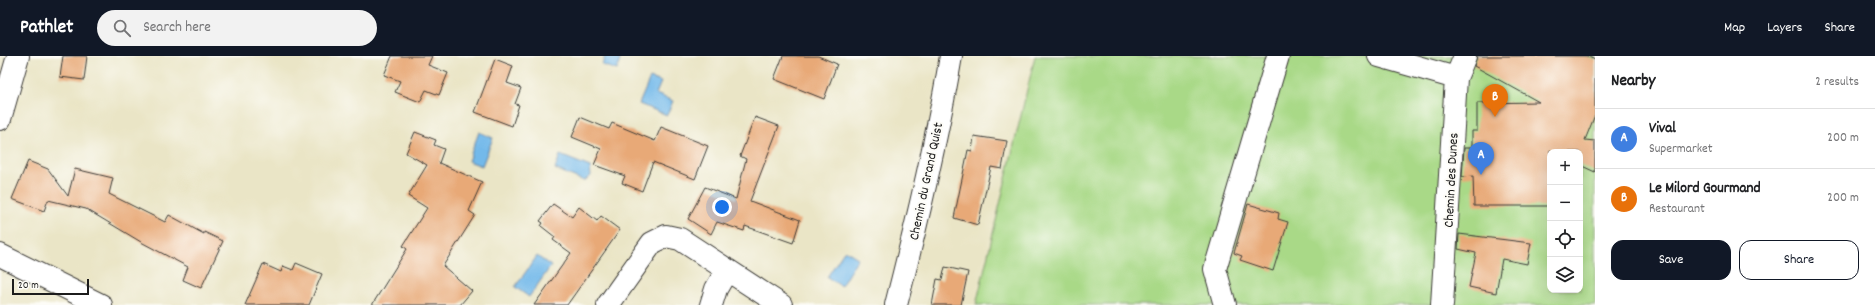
<!DOCTYPE html>
<html lang="en">
<head>
<meta charset="utf-8">
<style>
  body { margin:0; font-family:Dekko,sans-serif; background:#f2f2f2; color:#202124 }
  .controls { position:absolute; right:12px; bottom:12px; display:grid; overflow:hidden; border-radius:8px; box-shadow:0 4px 16px #0002 }
  .controls button { width:36px; height:36px; display:grid; place-items:center; padding:0; border:0; border-bottom:1px solid #e0e0e0; background:#fff; color:#202124; font:20px sans-serif }
  .scale { position:absolute; left:12px; bottom:10px; width:77px; box-sizing:border-box; padding-left:4px; border:2px solid #1c1c1c; border-top:0; font-size:11px; line-height:14px; white-space:nowrap; color:#1c1c1c; -webkit-text-stroke:3px #fdfcf7; paint-order:stroke }
  .you { position:absolute; left:722px; top:151px; width:14px; height:14px; margin:-10px; border:3px solid #fff; border-radius:50%; background:#1a73e8; box-shadow:0 0 0 6px #1a73e833 }
  .badge { display:grid; place-items:center; width:26px; height:26px; border-radius:50%; background:#111827; color:#fff; font-size:13px; font-weight:700 }
  .pin { position:absolute; translate:-50% -33px; filter:drop-shadow(0 1px 2px #0008) }
  .pin::after { content:''; position:absolute; top:21px; width:14px; height:12px; background:inherit; clip-path:polygon(0 0,100% 0,50% 100%) }
  .list { margin:0; padding:0; list-style:none }
  h2 { display:flex; justify-content:space-between; align-items:center; height:52px; margin:0; padding:0 16px; font-size:17px }
  h2 small { font-size:13px; font-weight:400; color:#757577 }
  .list li { display:grid; grid-template-columns:26px 1fr auto; gap:12px; align-items:center; box-sizing:border-box; height:60px; padding:0 16px; border-top:1px solid #e0e0e0 }
  .list b { display:block; font-size:15px; white-space:nowrap }
  .list p { margin:0; font-size:13px; white-space:nowrap; color:#757577 }
  .list em { font-size:13px; font-style:normal; color:#757577 }
  .actions { display:flex; gap:8px; padding:12px 16px }
  .actions a { flex:1; padding:9px 0; border:1px solid #111827; border-radius:12px; text-align:center; font-size:14px; color:#111827 }
  .actions .main { background:#111827; color:#fff }
  .icon { flex:none; width:22px; height:22px; fill:none; stroke:currentColor; stroke-width:2; stroke-linecap:round; stroke-linejoin:round }
  .map { position:relative; flex:none; width:1595px; height:249px; overflow:hidden }
  header { display:flex; align-items:center; gap:24px; box-sizing:border-box; height:56px; padding:0 20px; background:#111827; color:#fff }
  header strong { font-size:19px }
  nav { display:flex; gap:22px; margin-inline-start:auto; font-size:14px }
  .search { width:280px; height:36px; background:#f2f2f2; display:flex; align-items:center; gap:10px; box-sizing:border-box; padding:0 14px; border-radius:22px; color:#757577; font-size:15px }
  main { display:flex }
  aside { flex:1; background:#fff }
  .map>svg:first-child { display:block }
</style>
</head>
<body>
<header>
<strong>Pathlet</strong>
<div class="search"><svg class="icon" aria-label="search" viewBox="0 0 24 24"><circle cx="10" cy="10" r="6"/><path d="M15 15l6 6"/></svg>Search here</div>
<nav><a>Map</a><a>Layers</a><a>Share</a></nav>
</header>
<main>
<div class="map">
<svg width="1595" height="249" viewBox="0 0 1595 249">
  <rect width="100%" height="100%" fill="#fdfcf7"/>
  <filter id="ink" filterUnits="userSpaceOnUse"><feTurbulence type="fractalNoise" baseFrequency=".025" numOctaves="2"/><feDisplacementMap in="SourceGraphic" scale="8" xChannelSelector="R" yChannelSelector="G"/><feConvolveMatrix kernelMatrix="1 2 1 2 8 2 1 2 1" color-interpolation-filters="sRGB"/></filter>
  <filter id="wash" filterUnits="userSpaceOnUse"><feTurbulence type="fractalNoise" baseFrequency=".012" numOctaves="4" result="noise"/><feDisplacementMap in="SourceGraphic" scale="16" xChannelSelector="R" yChannelSelector="G"/><feGaussianBlur stdDeviation="0.9" result="paint"/><feColorMatrix in="noise" values="0 0 0 0 0 0 0 0 0 0 0 0 0 0 0 0 0 1.4 0 .05"/><feComposite in="paint" operator="in"/></filter>
  <g filter="url(#wash)">
    <rect width="100%" height="100%" fill="#eae5c6"/>
    <!-- green -->
    <path fill="#a9d987" stroke="#627a52" fill-rule="evenodd" d="M1035 0H1595V249H976ZM1550 96H1580V234H1550Z"/>
    <!-- water -->
    <path fill="#73b9ea" stroke="#486a83" d="M605 0H621L617 14 602 9Z
      M650 22 661 26 656 38 673 45 667 59 639 48Z
      M479 76 493 82 482 110 468 105Z
      M560 99 590 111 591 120 584 125 555 113Z
      M845 194 858 202 841 230 827 221Z
      M537 200 551 210 529 241 515 231Z"/>
    <g id="blocks">
      <!-- building -->
      <path fill="#e8a977" d="M63 0H87L84 24 60 21Z
        M392 0H432L428 9 448 17 439 39 426 34 420 46 395 36 400 25 384 19Z
        M783 0H818L837 8 824 43 774 23Z
        M1477 0H1587L1595 4V59L1585 84 1595 85V116L1580 109V96H1554L1550 94V150H1474L1473 120 1462 121 1464 92H1472V75H1477V47L1539 46 1474 10Z
        M495 3 513 10 507 27 521 32 515 48 519 49 512 70 475 56Z
        M580 61 609 73 612 67 655 85 661 71 708 90 695 123 653 106 642 135 622 127 625 120 594 109 601 93 572 81Z
        M755 61 779 70 750 145 800 164 793 187 745 170 744 175 717 166 711 178 688 163 705 131 736 143 746 103 740 100Z
        M415 76 436 84 434 89 444 93 439 107 482 126 469 155 475 159 443 210 472 235 460 249H372L407 193 403 190 427 152 408 140 427 109 406 97Z
        M974 80 1007 85 1002 113 991 111 978 169 954 162 968 94 972 95Z
        M28 105 48 113 68 140 75 113 113 122 109 138 165 166 169 159 204 178V176L223 185 201 232 183 224 188 211 141 186 86 153 48 144 44 155 12 143Z
        M553 148 572 161 579 151 597 165 601 160 620 174 567 249H534L571 197 553 184 555 181 541 170 543 167 540 165Z
        M1248 148 1279 157 1278 163 1288 166 1273 215 1240 204 1242 200 1234 197Z
        M1459 178 1531 187 1527 208 1502 203 1496 237 1469 231 1476 197 1458 193Z
        M296 207 322 218 309 249H245L263 208 281 216 283 210 293 214Z
        M945 211 968 216 961 249H932L937 223 942 224Z"/>
    </g>
  </g>
  <g filter="url(#ink)">
    <use href="#blocks" fill-opacity="0" stroke="#3b3a36" stroke-width="1"/>
    <g fill="none" stroke-linecap="round" stroke-linejoin="round">
      <!-- minor casing -->
      <g stroke="#3b3a36" stroke-width="24">
        <path id="minor" d="M1379 0 1456 22
          M0 63 18 0
          M0 199 101 249
          M608 249 652 187 666 180 680 183 781 249
          M711 249 716 233 727 214
          M896 249C917 167 937 84 951 0
          M1225 249 1215 213 1278 0
          M1442 249 1456 22 1465 0"/>
      </g>
      <!-- minor -->
      <use href="#minor" stroke="#fff" stroke-width="22"/>
    </g>
  </g>
  <g text-anchor="middle" stroke-width="4" stroke-linejoin="round" paint-order="stroke">
    <!-- street labels -->
    <g font-size="14" fill="#1c1c1c" stroke="#fdfcf7">
      <text transform="translate(1450 124) rotate(-87)" y="5">Chemin des Dunes</text>
      <text transform="translate(925 125) rotate(-78)" y="5">Chemin du Grand Quist</text>
    </g>
  </g>
</svg>
<div class="controls">
<button>+</button>
<button>−</button>
<button><svg class="icon" aria-label="locate" viewBox="0 0 24 24"><circle cx="12" cy="12" r="6"/><path d="M12 2v4M12 18v4M2 12h4M18 12h4"/></svg></button>
<button><svg class="icon" aria-label="layers" viewBox="0 0 24 24"><path d="M12 4l9 5-9 5-9-5zM3 14l9 5 9-5"/></svg></button>
</div>
<div class="scale">20 m</div>
<div class="you"></div>
<div class="pin badge" style="left:1481px;top:119px;background:#3f7fe0">A</div>
<div class="pin badge" style="left:1495px;top:61px;background:#e8710a">B</div>
</div>
<aside>
<h2>Nearby<small>2 results</small></h2>
<ul class="list">
<li><span class="badge" style="background:#3f7fe0">A</span><div><b>Vival</b><p>Supermarket</p></div><em>200 m</em></li>
<li><span class="badge" style="background:#e8710a">B</span><div><b>Le Milord Gourmand</b><p>Restaurant</p></div><em>200 m</em></li>
</ul>
<div class="actions"><a class="main">Save</a><a>Share</a></div>
</aside>
</main>
</body>
</html>
